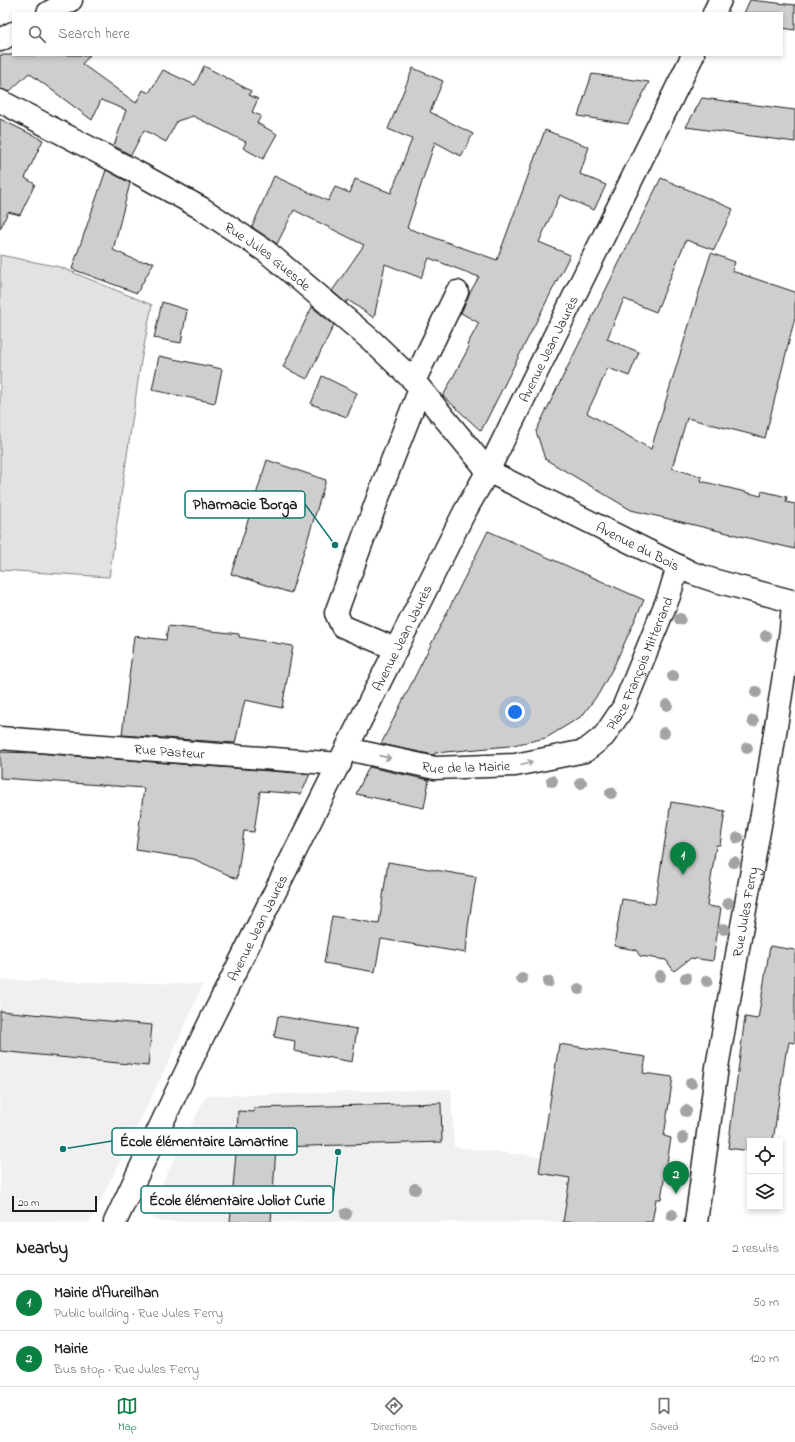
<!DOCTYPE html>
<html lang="en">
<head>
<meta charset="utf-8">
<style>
  body { margin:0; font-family:"Indie Flower",sans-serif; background:#f6f6f6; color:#202124 }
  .controls { position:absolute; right:12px; bottom:12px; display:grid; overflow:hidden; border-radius:0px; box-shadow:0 2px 6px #0003 }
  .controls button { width:36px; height:36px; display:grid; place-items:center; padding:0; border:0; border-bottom:1px solid #e0e0e0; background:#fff; color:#202124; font:20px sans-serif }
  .scale { position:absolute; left:12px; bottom:10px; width:85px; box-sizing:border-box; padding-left:4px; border:2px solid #1c1c1c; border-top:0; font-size:11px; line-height:14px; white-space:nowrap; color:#1c1c1c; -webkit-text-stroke:3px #fff; paint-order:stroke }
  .you { position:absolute; left:515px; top:712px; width:14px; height:14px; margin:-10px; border:3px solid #fff; border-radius:50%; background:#1a73e8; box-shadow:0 0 0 6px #1a73e833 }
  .badge { display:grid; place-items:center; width:26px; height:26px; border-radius:50%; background:#0b8043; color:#fff; font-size:13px; font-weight:700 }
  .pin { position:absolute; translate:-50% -33px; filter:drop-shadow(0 1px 2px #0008) }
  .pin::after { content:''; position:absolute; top:21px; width:14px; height:12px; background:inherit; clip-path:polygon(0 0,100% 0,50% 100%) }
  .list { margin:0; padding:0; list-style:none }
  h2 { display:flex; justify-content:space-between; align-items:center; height:52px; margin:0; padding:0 16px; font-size:17px }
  h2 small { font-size:13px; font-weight:400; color:#757577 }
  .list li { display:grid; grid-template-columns:26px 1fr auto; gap:12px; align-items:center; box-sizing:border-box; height:56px; padding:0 16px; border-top:1px solid #e0e0e0 }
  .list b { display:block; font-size:15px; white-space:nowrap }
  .list p { margin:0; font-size:13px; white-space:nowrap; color:#757577 }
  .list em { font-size:13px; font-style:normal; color:#757577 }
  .icon { flex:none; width:22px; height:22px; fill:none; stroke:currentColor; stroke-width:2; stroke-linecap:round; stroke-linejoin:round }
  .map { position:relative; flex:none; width:795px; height:1222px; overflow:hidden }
  .search { position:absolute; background:#fff; box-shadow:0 2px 6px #0003; left:12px; right:12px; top:12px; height:44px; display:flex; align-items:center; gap:10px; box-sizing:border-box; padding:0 14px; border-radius:0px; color:#757577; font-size:15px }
  .sheet { height:164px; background:#fff }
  nav { display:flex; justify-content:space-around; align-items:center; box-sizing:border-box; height:56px; border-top:1px solid #e0e0e0; background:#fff; font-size:11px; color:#757577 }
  nav a { display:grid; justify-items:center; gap:2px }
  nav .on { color:#0b8043 }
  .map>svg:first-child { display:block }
</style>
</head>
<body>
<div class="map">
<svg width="795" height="1222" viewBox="0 0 795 1222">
  <rect width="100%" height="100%" fill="#fff"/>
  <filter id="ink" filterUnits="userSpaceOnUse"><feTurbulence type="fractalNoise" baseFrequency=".025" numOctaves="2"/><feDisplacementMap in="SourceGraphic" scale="8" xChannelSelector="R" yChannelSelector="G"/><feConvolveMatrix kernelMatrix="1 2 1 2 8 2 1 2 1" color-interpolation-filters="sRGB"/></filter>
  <g filter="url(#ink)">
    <!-- built -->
    <path fill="#f0f0f0" d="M0 980 203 984 162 1076 90 1222H0Z
      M451 1089 454 1147 542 1157 539 1173 570 1178 563 1222H161L155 1219 149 1213 150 1208 206 1096Z"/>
    <!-- green -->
    <path fill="#e2e2e2" stroke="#7f7f7f" d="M0 255 60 267 152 305 141 361 109 577 0 570Z"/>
    <!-- building -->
    <path fill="#cecece" stroke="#1c1c1c" d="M750 0 795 5V30L782 28V13H744Z
      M0 55H90L82 64 136 103 143 90 149 93 163 70 195 85 204 66 251 91 249 95 258 99 252 112 261 116 257 123 277 134 263 159 243 148 246 142 193 116 177 121 166 142 144 130 131 155 114 146 126 110 101 100 92 120 29 73 9 92 0 89Z
      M413 68 443 81 430 112 473 134 461 156 435 142 407 228 497 260 545 130 589 147 580 174 606 185 594 210 560 195 539 242 570 255 481 431 443 396 469 347 467 345 479 323 461 313 469 294 479 277 429 258 421 278 385 264 374 318 348 300 346 303 332 291 364 245 294 210 277 244 252 227 274 176 328 201 335 187 350 193 355 179 391 193 412 139 388 129Z
      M592 74 649 82 628 124 578 116Z
      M702 98 795 110V142L686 127Z
      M0 119 43 140 25 178 35 184 20 215 8 212 0 229Z
      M106 170 130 183 113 250 138 261 154 262 137 293 72 269Z
      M661 178 733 209 714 250 686 240 656 312 624 299 607 339 639 352 629 376 608 368 587 413 651 449 711 253 735 262 732 271 795 292V317L765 438 687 418 672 468 702 477 701 481 761 496 762 491 787 497 786 502 795 504V549L631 510 545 459 536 431Z
      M162 302 187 310 181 343 154 338Z
      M312 307 334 325 307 379 283 367Z
      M159 356 222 369 215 403 152 390Z
      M322 376 357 393 347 417 311 404Z
      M267 460 326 480 291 593 231 574Z
      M488 531 644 600 614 666 599 693 582 716 546 738 509 746 435 753 434 755 381 744Z
      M168 626 239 634V637L293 646 282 708 245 700 235 743 122 735 134 636 166 640Z
      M0 752 36 753 310 774 301 794 260 791 254 832 244 831 237 879 194 859 136 850 144 788 0 778Z
      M369 767 429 780 424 808 356 794Z
      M671 802 725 811 720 845H716L707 906 721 908 713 961 691 958 674 971 666 960 640 956 636 950 614 946 622 899 655 904Z
      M388 862 476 877 468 927 466 953 381 939 375 972 324 963 332 916 379 924Z
      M770 946 795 950V1043L789 1042 787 1052H786L773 1141H750V1151L728 1148 745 1017 758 1019Z
      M0 1011 152 1025 148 1066 0 1051Z
      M278 1016 357 1029 352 1062 294 1051 295 1041 274 1037Z
      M559 1044 646 1057 643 1073 673 1077 664 1136 671 1138 661 1199H656L652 1222H563L570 1178 539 1173Z
      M441 1103 442 1142 276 1147 271 1222H230L237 1142 238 1111 254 1112V1108Z"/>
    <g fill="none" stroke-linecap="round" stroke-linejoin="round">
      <!-- minor casing -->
      <g stroke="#1c1c1c" stroke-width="25">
        <g id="minor">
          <path d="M48 13 71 0"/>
          <path d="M0 40 13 33"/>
          <path id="s1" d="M0 101 138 173 201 208 267 252 371 340 414 381 488 471 692 573 716 581 795 602"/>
          <path d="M414 381 457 292"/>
          <path d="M396 649 342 626 336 613 383 484 420 389"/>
          <path id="s2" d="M0 738 340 764"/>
          <path id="s3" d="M347 749 435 768 515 765 585 751 604 736 623 708 669 596 678 566"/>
          <path id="s4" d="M696 1222 717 1067 765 797 791 630 793 602"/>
        </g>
      </g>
      <!-- major casing -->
      <g stroke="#1c1c1c" stroke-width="25">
        <g id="major">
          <path d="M714 13 720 0"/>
          <path id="s5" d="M115 1222 203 1036 464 513 488 471 693 55"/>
        </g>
      </g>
      <!-- minor -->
      <use href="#minor" stroke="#fff" stroke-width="22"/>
      <!-- major -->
      <use href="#major" stroke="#fff" stroke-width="22"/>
    </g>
    <!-- trees -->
    <g fill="#a3a3a3">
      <circle cx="680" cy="619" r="6"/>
      <circle cx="766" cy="636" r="6"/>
      <circle cx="673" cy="676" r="6"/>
      <circle cx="756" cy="692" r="6"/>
      <circle cx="667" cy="705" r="6"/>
      <circle cx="753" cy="721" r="6"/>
      <circle cx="664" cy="733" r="6"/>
      <circle cx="747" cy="748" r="6"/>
      <circle cx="552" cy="781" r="6"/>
      <circle cx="581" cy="783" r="6"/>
      <circle cx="611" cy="793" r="6"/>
      <circle cx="738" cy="838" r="6"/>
      <circle cx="734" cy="862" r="6"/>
      <circle cx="728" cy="903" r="6"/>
      <circle cx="724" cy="929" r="6"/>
      <circle cx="660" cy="976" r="6"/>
      <circle cx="686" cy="978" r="6"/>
      <circle cx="522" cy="979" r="6"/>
      <circle cx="707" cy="981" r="6"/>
      <circle cx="548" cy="982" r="6"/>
      <circle cx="579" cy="989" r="6"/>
      <circle cx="691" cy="1083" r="6"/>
      <circle cx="686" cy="1111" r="6"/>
      <circle cx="683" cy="1138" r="6"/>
      <circle cx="415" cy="1189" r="6"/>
      <circle cx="346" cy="1214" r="6"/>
      <circle cx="672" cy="1215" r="6"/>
    </g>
    <!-- one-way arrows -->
    <defs><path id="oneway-shaft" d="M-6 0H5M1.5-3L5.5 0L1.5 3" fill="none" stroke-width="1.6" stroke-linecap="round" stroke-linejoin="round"/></defs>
    <g stroke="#999">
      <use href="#oneway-shaft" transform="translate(385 757) rotate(13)"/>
      <use href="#oneway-shaft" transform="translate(527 763) rotate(-12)"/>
    </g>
  </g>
  <g text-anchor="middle" stroke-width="3" stroke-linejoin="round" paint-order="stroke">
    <!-- street labels -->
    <g font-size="14" fill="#1c1c1c" stroke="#fff">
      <text dy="5" stroke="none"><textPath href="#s1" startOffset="310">Rue Jules Guesde</textPath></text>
      <text dy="5" stroke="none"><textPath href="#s5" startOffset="975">Avenue Jean Jaurès</textPath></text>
      <text dy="5" stroke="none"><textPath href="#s1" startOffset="787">Avenue du Bois</textPath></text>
      <text dy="5" stroke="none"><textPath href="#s5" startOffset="651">Avenue Jean Jaurès</textPath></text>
      <text dy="5" stroke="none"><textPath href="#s3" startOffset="347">Place François Mitterrand</textPath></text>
      <text dy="5" stroke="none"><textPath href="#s2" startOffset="170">Rue Pasteur</textPath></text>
      <text dy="5" stroke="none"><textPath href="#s3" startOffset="121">Rue de la Mairie</textPath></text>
      <text dy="5" stroke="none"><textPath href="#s4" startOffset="314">Rue Jules Ferry</textPath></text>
      <text dy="5" stroke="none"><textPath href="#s5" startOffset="327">Avenue Jean Jaurès</textPath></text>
    </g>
  </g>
  <!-- callouts -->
  <path fill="none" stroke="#0f766e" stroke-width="1.5" d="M335 545L305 504M63 1149L112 1141M338 1152L333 1200"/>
  <g fill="#0f766e" stroke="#fff" stroke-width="1.5">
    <circle cx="335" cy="545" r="4"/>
    <circle cx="63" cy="1149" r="4"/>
    <circle cx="338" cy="1152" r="4"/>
  </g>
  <g fill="#fff" stroke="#0f766e" stroke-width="1.5">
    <rect x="185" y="491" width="120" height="27" rx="4"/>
    <rect x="112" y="1128" width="185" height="27" rx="4"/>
    <rect x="141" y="1186" width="192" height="27" rx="4"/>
  </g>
  <g font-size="15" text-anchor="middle" font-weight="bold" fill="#1c1c1c">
    <text x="245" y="509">Pharmacie Borga</text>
    <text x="204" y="1146">École élémentaire Lamartine</text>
    <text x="237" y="1205">École élémentaire Joliot Curie</text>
  </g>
</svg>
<div class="controls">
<button><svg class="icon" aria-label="locate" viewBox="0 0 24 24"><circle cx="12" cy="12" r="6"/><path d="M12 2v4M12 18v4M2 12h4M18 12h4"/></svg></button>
<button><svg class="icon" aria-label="layers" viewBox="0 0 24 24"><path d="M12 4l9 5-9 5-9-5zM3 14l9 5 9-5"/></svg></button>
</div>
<div class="scale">20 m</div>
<div class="you"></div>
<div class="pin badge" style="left:683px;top:875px">1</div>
<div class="pin badge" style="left:676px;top:1194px">2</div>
<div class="search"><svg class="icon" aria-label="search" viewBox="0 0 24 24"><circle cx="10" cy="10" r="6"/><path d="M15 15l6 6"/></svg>Search here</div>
</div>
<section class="sheet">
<h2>Nearby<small>2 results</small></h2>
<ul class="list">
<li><span class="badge">1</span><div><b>Mairie d'Aureilhan</b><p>Public building · Rue Jules Ferry</p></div><em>50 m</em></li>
<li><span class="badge">2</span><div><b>Mairie</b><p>Bus stop · Rue Jules Ferry</p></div><em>120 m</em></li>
</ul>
</section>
<nav>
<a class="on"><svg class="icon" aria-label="map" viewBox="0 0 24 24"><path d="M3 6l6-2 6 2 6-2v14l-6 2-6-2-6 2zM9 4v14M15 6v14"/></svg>Map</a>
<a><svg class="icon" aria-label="directions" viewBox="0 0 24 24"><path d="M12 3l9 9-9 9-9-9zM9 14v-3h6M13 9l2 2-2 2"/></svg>Directions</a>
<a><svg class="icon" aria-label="saved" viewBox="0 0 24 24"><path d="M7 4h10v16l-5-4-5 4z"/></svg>Saved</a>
</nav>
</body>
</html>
